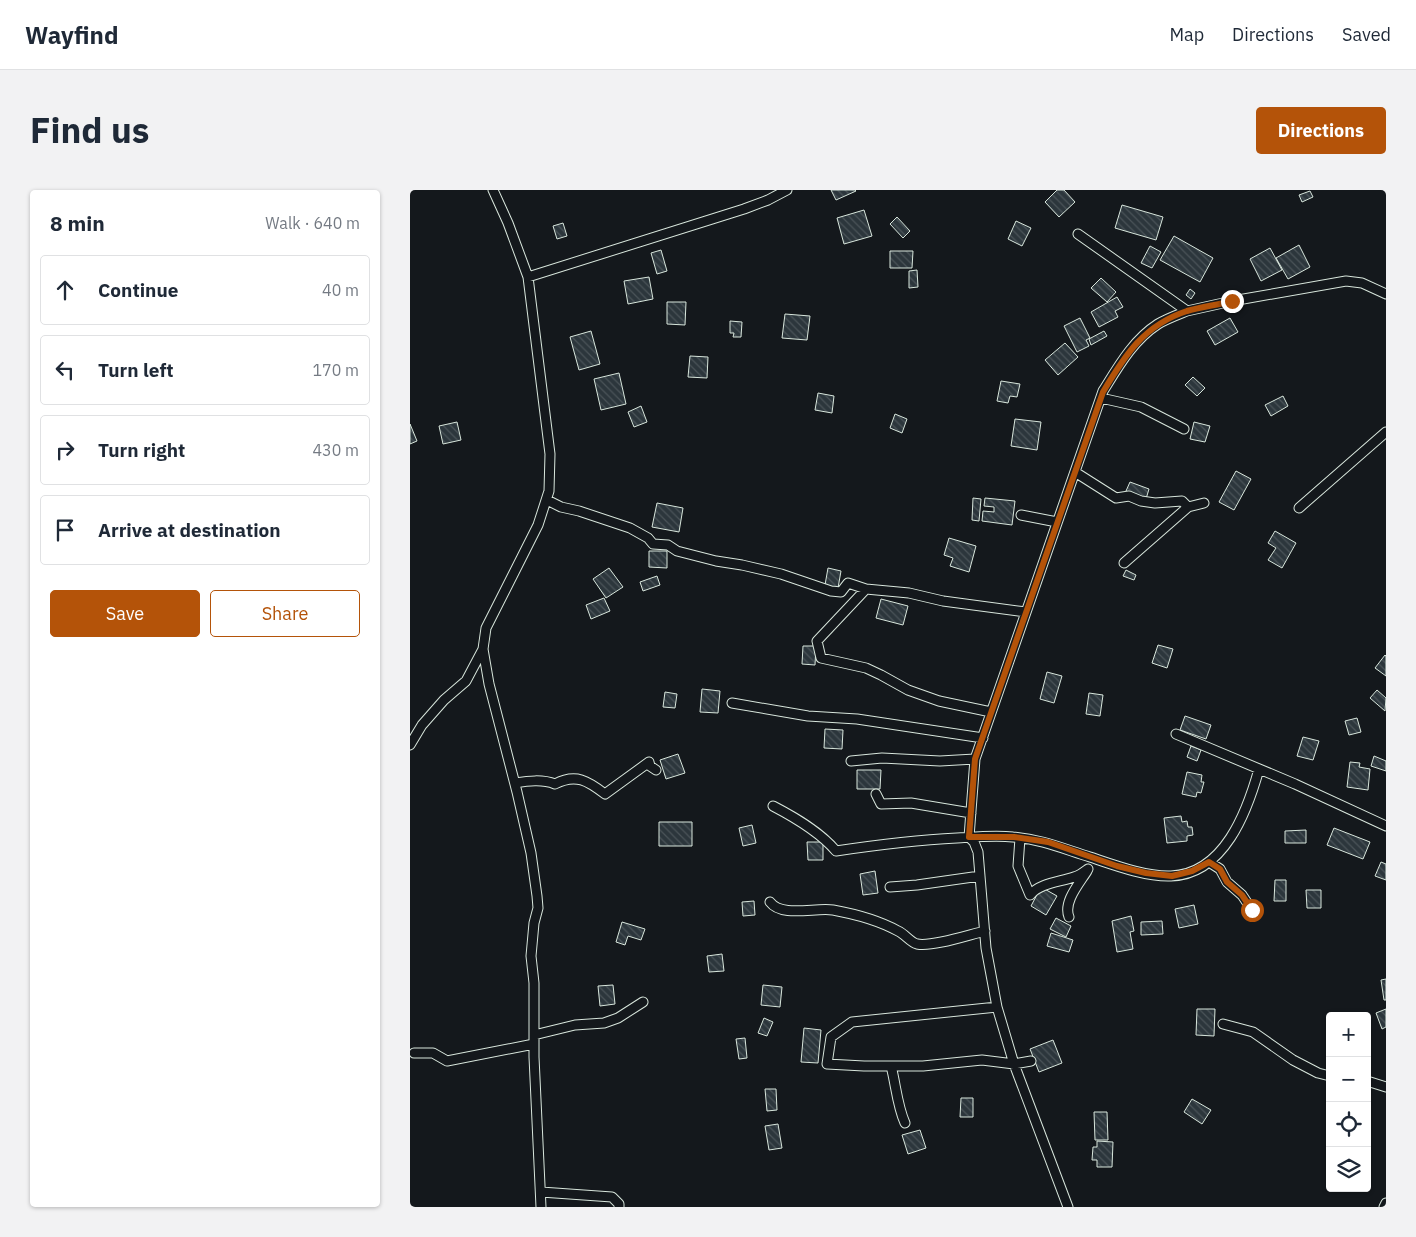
<!DOCTYPE html>
<html lang="en">
<head>
<meta charset="utf-8">
<style>
  body { margin:0; font-family:"IBM Plex Sans",sans-serif; background:#f2f2f3; color:#1f2937 }
  .controls { position:absolute; right:15px; bottom:15px; display:grid; overflow:hidden; border-radius:5px; box-shadow:0 1px 4px #0004 }
  .controls button { width:45px; height:45px; display:grid; place-items:center; padding:0; border:0; border-bottom:1px solid #e0e1e3; background:#fff; color:#1f2937; font:25px sans-serif }
  .stop { position:absolute; width:15px; height:15px; margin:-11px; border:4px solid #b45309; border-radius:50%; background:#fff }
  .stop.end { background:#b45309; border-color:#fff; box-shadow:0 1px 5px #0008 }
  .list { margin:0; padding:0; list-style:none }
  h2 { display:flex; justify-content:space-between; align-items:center; height:65px; margin:0; padding:0 20px; font-size:21px }
  h2 small { font-size:16px; font-weight:400; color:#747a83 }
  .list li { display:grid; grid-template-columns:32px 1fr auto; gap:15px; align-items:center; box-sizing:border-box; height:70px; margin:0 10px 10px; padding:0 10px; border:1px solid #e0e1e3; border-radius:5px }
  .list b { display:block; font-size:19px; white-space:nowrap }
  .list em { font-size:16px; font-style:normal; color:#747a83 }
  .actions { display:flex; gap:10px; padding:15px 20px }
  .actions a { flex:1; padding:11px 0; border:1px solid #b45309; border-radius:5px; text-align:center; font-size:18px; color:#b45309 }
  .actions .main { background:#b45309; color:#fff }
  .icon { flex:none; width:28px; height:28px; fill:none; stroke:currentColor; stroke-width:2; stroke-linecap:round; stroke-linejoin:round }
  .map { position:relative; flex:none; width:976px; height:1017px; overflow:hidden; border-radius:5px }
  header { display:flex; align-items:center; gap:30px; box-sizing:border-box; height:70px; padding:0 25px; background:#fff; border-bottom:1px solid #e0e1e3 }
  header strong { font-size:24px }
  nav { display:flex; gap:28px; margin-inline-start:auto; font-size:18px }
  .intro { display:flex; align-items:center; justify-content:space-between; box-sizing:border-box; height:120px; padding:0 30px }
  h1 { margin:0; font-size:35px }
  .button { padding:12px 22px; border-radius:5px; background:#b45309; color:#fff; font-size:18px; font-weight:700 }
  main { display:flex; gap:30px; padding:0 30px }
  aside { flex:1; background:#fff; border-radius:5px; box-shadow:0 1px 4px #0004 }
  .map>svg:first-child { display:block }
</style>
</head>
<body>
<header>
<strong>Wayfind</strong>
<nav><a>Map</a><a>Directions</a><a>Saved</a></nav>
</header>
<div class="intro"><h1>Find us</h1><a class="button">Directions</a></div>
<main>
<aside>
<h2>8 min<small>Walk · 640 m</small></h2>
<ul class="list">
<li><svg class="icon" aria-label="ahead" viewBox="0 0 24 24"><path d="M12 20V5M6 11l6-6 6 6"/></svg><div><b>Continue</b></div><em>40 m</em></li>
<li><svg class="icon" aria-label="left" viewBox="0 0 24 24"><path d="M17 20v-9H6M10 6l-5 5 5 5"/></svg><div><b>Turn left</b></div><em>170 m</em></li>
<li><svg class="icon" aria-label="right" viewBox="0 0 24 24"><path d="M7 20v-9h11M14 6l5 5-5 5"/></svg><div><b>Turn right</b></div><em>430 m</em></li>
<li><svg class="icon" aria-label="arrive" viewBox="0 0 24 24"><path d="M6 21V4h12l-3 4 3 4H6"/></svg><div><b>Arrive at destination</b></div></li>
</ul>
<div class="actions"><a class="main">Save</a><a>Share</a></div>
</aside>
<div class="map">
<svg width="976" height="1017" viewBox="0 0 976 1017">
  <defs>
    <pattern id="building-back-hatch" width="6" height="6" patternUnits="userSpaceOnUse" patternTransform="scale(1.25)"><rect width="6" height="6" fill="#2c363c"/><path d="M-1 5l2 2M0 0l6 6M5-1l2 2" fill="none" stroke="#4a5358"/></pattern>
  </defs>
  <rect width="100%" height="100%" fill="#14181c"/>
  <!-- building -->
  <path fill="url(#building-back-hatch)" stroke="#d8e6dc" d="M421 0H445L446 1 426 10Z
    M647 0H654L665 12 649 27 635 12Z
    M900 1 903 7 892 12 889 5Z
    M712 15 753 27 746 50 705 38Z
    M454 20 462 46 434 54 427 28Z
    M487 27 500 41 493 48 480 34Z
    M606 31 621 38 612 56 598 49Z
    M153 33 157 46 147 49 143 36Z
    M764 46 803 68 790 92 750 70Z
    M889 55 900 77 878 89 866 68Z
    M740 56 751 62 742 78 731 73Z
    M860 58 872 80 851 91 840 69Z
    M251 60 257 81 247 84 241 63Z
    M480 61H503L502 78H480Z
    M507 80 508 97 499 98V81Z
    M239 87 243 109 218 114 214 91Z
    M691 88 706 102 697 112 681 98Z
    M780 99 785 103 781 109 776 105Z
    M707 107 713 117 705 121 708 127 689 137 681 122Z
    M257 112H276L275 135 257 134Z
    M375 124 400 126 397 150 372 148Z
    M670 128 680 148 676 150 679 156 667 162 654 136Z
    M820 128 828 142 805 155 797 141Z
    M320 131 332 132 331 147H323L324 143H320Z
    M181 141 190 174 169 180 160 147Z
    M694 141 697 146 681 155 679 149Z
    M655 153 668 167 648 185 635 170Z
    M280 166 298 167 297 188 278 187Z
    M209 183 216 214 191 220 184 189Z
    M783 187 795 198 787 206 775 195Z
    M591 191 610 194 607 207 600 206 598 213 587 211Z
    M408 203 424 206 422 223 405 220Z
    M873 206 878 216 861 226 855 215Z
    M231 216 237 232 224 237 218 222Z
    M485 224 497 229 492 243 480 238Z
    M605 229 631 232 627 260 601 256Z
    M47 232 51 250 33 254 29 236Z
    M784 232 800 236 795 252 780 249Z
    M0 234 7 251 0 254Z
    M826 281 841 289 824 320 809 312Z
    M720 292 739 299 736 309 716 301Z
    M563 308 571 309 569 331 562 330Z
    M575 308 605 311 602 335 572 331 573 321 584 322V317L574 316Z
    M247 313 273 318 269 342 242 337Z
    M865 341 886 353 872 378 858 370 866 358 858 353Z
    M539 348 566 356 559 382 540 376 543 368 534 365Z
    M239 361H257V378L239 377Z
    M199 378 213 397 196 408 183 389Z
    M418 378 431 381 428 398 415 395Z
    M716 380 726 385 724 390 713 386Z
    M247 386 250 395 233 401 230 392Z
    M194 408 200 421 181 429 176 415Z
    M471 409 498 416 493 435 466 428Z
    M748 455 763 459 757 478 742 473Z
    M393 456H406L405 475 392 474Z
    M975 465 976 466V486L965 478Z
    M637 482 652 486 644 513 630 509Z
    M292 499 310 501 308 523 290 522Z
    M967 500 976 508 975 521 960 508Z
    M255 502 267 504 265 518 253 517Z
    M679 503 693 505 690 526 676 524Z
    M775 526 801 535 796 549 770 540Z
    M947 528 951 542 939 545 935 531Z
    M415 539 433 540 432 559 414 558Z
    M893 547 909 551 903 570 887 566Z
    M781 556 791 560 787 571 777 567Z
    M268 564 275 583 256 589 250 570Z
    M964 566 976 571V581L961 576Z
    M940 572 950 573 949 577 960 579 958 600 937 597Z
    M447 580H471L470 599H447Z
    M777 582 792 585 791 592H794L791 603 787 602 786 607 772 604Z
    M771 626 772 632 777 631 778 637H782L783 645 777 646V651L757 653 754 628Z
    M249 632H282V656H249Z
    M342 635 346 653 333 656 329 638Z
    M924 638 960 652 953 669 917 655Z
    M896 640V653H875V641Z
    M397 652H413V670H398Z
    M971 672 976 674V690L965 686Z
    M465 681 468 703 453 705 450 684Z
    M865 690H876V711H864Z
    M631 697 647 706 636 725 621 716Z
    M896 700H911V718H897Z
    M344 711 345 725 333 726 332 712Z
    M784 715 788 734 769 738 765 719Z
    M721 726 724 741 720 742 723 759 707 762 702 731Z
    M646 728 661 736 656 747 640 739Z
    M752 731 753 744 731 745V732Z
    M212 732 235 739 231 750 218 746 215 755 206 752Z
    M641 743 663 750 659 762 637 756Z
    M312 764 314 781 299 782 297 766Z
    M976 789V810H974L971 790Z
    M203 795 205 814 190 816 188 796Z
    M353 795 372 797 370 817 351 815Z
    M787 819H805L804 846 786 845Z
    M976 819V837L972 839 966 823Z
    M354 828 363 832 357 846 348 843Z
    M394 838 411 840 408 873 391 872Z
    M335 848 337 868 329 869 326 849Z
    M643 850 652 873 629 882 620 859Z
    M355 899H366L367 920 357 921Z
    M551 908H563V927H550Z
    M782 909 801 920 792 934 774 922Z
    M684 922H697L698 950H685Z
    M368 934 372 958 359 960 355 936Z
    M510 940 516 958 498 964 492 945Z
    M687 951 703 952 702 977H687V970H682L683 957H687Z"/>
  <g fill="none" stroke-linecap="round" stroke-linejoin="round">
    <!-- street casing -->
    <g stroke="#d8e6dc" stroke-width="11">
      <path id="street" d="M83 0 98 33 118 87 140 264 139 301 128 335 76 438 73 459 79 494 107 602 121 663 127 706 128 718 124 733 121 766 124 793V867L131 1017
        M668 44 777 121 822 111 936 91 952 93 976 104
        M118 87 334 19 358 10 377 0
        M691 208 731 217 774 239
        M665 282 706 308 719 306 731 311 745 313 772 311 778 317 794 313
        M137 310 151 317 169 321 220 338 238 348 243 354 258 355 267 361 306 371 332 375 371 384 421 401 431 402 438 393 456 399 499 403 533 411 616 422
        M889 318 976 242
        M611 325 647 332
        M714 373 778 317
        M456 399 407 451 411 468 456 478 471 485 498 500 529 511 581 522
        M322 513 398 526 447 529 573 548
        M766 544 885 594 976 636
        M0 555 12 535 34 510 56 491 73 459
        M441 571 472 568 530 571 565 569
        M105 593C118 591 132 589 145 594 166 583 178 591 195 604L239 572 240 576 246 580
        M466 604 471 614 501 613 561 623
        M363 616C386 628 410 642 426 661 466 655 506 650 547 648 565 647 585 645 603 647 631 649 654 659 680 667 704 675 736 687 761 686 814 684 837 622 849 579
        M610 648 608 676 620 705C630 693 650 692 664 687 669 686 674 682 678 679
        M799 672 810 679 817 692 832 705 842 720
        M480 697 507 695 570 686
        M360 712C372 728 406 717 423 720 445 724 468 730 488 741 495 744 500 752 507 754 523 757 558 745 575 741
        M659 727C653 712 669 694 677 681
        M587 817 442 832 421 847 417 874 454 876H513L572 870 604 874 621 871
        M813 834 843 842 883 870 908 883 920 886
        M124 845 165 835 194 833 208 828 233 812
        M4 863H23L37 871 124 854
        M481 876C486 895 487 915 495 933
        M957 891 976 897
        M131 1002 202 1007 209 1014V1017
        M658 1017 604 874 587 817 576 758 568 662 564 652 559 647 565 569 693 201C708 177 723 150 748 134 756 129 767 125 777 121
        M974 1017 976 1013"/>
    </g>
    <!-- street -->
    <use href="#street" stroke="#14181c" stroke-width="9"/>
  </g>
  <g fill="none" stroke-linecap="round" stroke-linejoin="round">
    <!-- route -->
    <path stroke="#b45309" stroke-width="6" d="M822 111C807 115 791 117 777 121 734 135 715 165 693 202L565 569 559 647H604L638 652 707 676 736 683 762 686 782 681 799 672 810 679 817 692 832 705 842 720"/>
  </g>
</svg>
<div class="controls">
<button>+</button>
<button>−</button>
<button><svg class="icon" aria-label="locate" viewBox="0 0 24 24"><circle cx="12" cy="12" r="6"/><path d="M12 2v4M12 18v4M2 12h4M18 12h4"/></svg></button>
<button><svg class="icon" aria-label="layers" viewBox="0 0 24 24"><path d="M12 4l9 5-9 5-9-5zM3 14l9 5 9-5"/></svg></button>
</div>
<div class="stop" style="left:842px;top:720px"></div>
<div class="stop end" style="left:822px;top:111px"></div>
</div>
</main>
</body>
</html>
